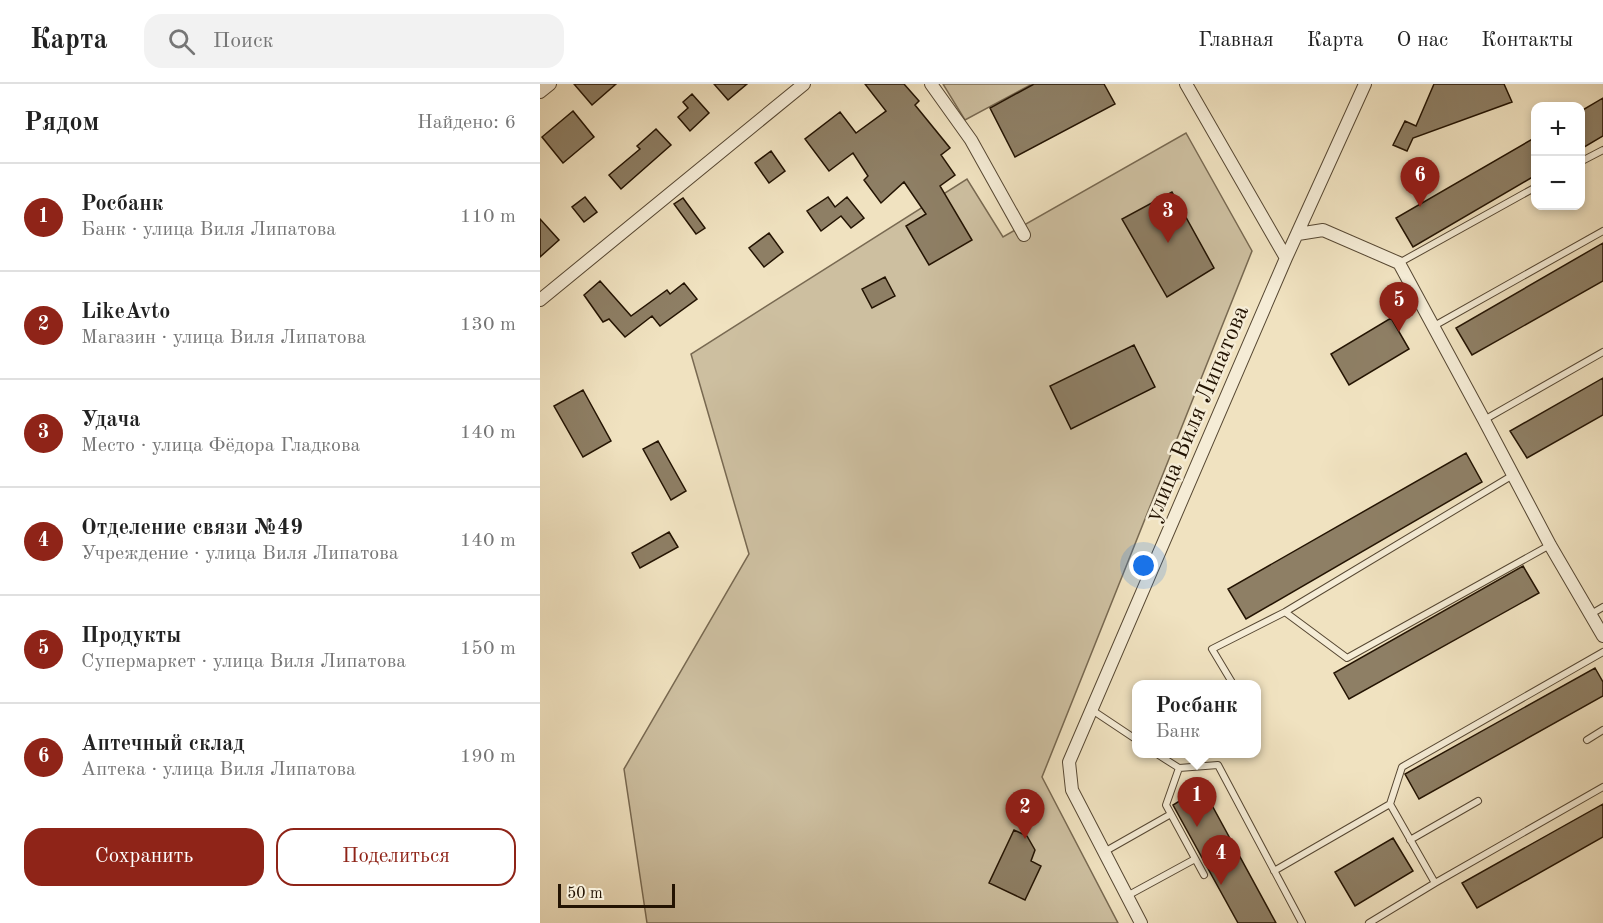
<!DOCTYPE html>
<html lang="ru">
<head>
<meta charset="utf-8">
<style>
  body { margin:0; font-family:"Old Standard TT",serif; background:#f2f2f2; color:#222 }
  .controls { position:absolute; right:18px; top:18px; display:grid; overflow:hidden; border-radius:12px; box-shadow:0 3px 9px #0003 }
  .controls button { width:54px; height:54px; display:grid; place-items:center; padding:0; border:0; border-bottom:2px solid #e0e0e0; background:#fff; color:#222; font:30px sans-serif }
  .scale { position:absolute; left:18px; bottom:15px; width:117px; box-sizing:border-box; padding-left:6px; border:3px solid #231302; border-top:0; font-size:16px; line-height:21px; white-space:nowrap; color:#231302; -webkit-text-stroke:4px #f5ecd6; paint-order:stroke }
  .you { position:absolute; left:604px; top:482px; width:21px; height:21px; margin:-15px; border:4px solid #fff; border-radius:50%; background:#1a73e8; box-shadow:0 0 0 9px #1a73e833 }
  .badge { display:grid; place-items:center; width:39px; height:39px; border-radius:50%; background:#8f2418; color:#fff; font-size:20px; font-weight:700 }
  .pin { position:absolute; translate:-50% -50px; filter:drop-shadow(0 2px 3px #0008) }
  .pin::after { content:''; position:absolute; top:32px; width:21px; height:18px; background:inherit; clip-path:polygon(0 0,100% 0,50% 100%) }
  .popup { position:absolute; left:592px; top:596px; width:129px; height:78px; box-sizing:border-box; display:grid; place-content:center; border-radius:12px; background:#fff; filter:drop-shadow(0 2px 4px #0005); font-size:20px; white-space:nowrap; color:#767676 }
  .popup b { font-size:22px; color:#222 }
  .popup::after { content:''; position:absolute; left:50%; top:100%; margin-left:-12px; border:12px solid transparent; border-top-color:#fff }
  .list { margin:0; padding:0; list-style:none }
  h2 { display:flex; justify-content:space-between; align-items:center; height:78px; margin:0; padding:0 24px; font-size:26px }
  h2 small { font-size:20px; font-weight:400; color:#767676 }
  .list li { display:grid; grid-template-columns:39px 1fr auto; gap:18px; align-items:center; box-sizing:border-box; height:108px; padding:0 24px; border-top:2px solid #e0e0e0 }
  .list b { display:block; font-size:22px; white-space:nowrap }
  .list p { margin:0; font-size:20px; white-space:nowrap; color:#767676 }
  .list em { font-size:20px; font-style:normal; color:#767676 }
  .actions { display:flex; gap:12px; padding:18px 24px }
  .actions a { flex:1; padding:14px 0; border:2px solid #8f2418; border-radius:18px; text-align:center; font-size:21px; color:#8f2418 }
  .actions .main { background:#8f2418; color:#fff }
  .icon { flex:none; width:33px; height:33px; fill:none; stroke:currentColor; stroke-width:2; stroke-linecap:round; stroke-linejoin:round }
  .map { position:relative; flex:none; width:1063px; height:839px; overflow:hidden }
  header { display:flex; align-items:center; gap:36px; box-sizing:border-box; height:84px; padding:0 30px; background:#fff; border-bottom:2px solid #e0e0e0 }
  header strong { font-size:28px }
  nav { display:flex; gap:33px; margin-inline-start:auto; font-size:21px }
  .search { width:420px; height:54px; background:#f2f2f2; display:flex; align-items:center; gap:15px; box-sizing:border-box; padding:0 21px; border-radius:18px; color:#767676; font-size:22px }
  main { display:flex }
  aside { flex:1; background:#fff }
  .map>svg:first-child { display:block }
</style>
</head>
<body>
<header>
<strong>Карта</strong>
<div class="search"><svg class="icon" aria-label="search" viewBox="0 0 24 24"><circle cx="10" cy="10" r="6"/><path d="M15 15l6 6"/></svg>Поиск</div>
<nav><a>Главная</a><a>Карта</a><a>О нас</a><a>Контакты</a></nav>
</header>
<main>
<aside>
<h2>Рядом<small>Найдено: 6</small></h2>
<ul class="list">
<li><span class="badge">1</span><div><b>Росбанк</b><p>Банк · улица Виля Липатова</p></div><em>110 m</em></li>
<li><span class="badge">2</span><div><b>LikeAvto</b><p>Магазин · улица Виля Липатова</p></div><em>130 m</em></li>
<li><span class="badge">3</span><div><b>Удача</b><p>Место · улица Фёдора Гладкова</p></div><em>140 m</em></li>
<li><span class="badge">4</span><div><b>Отделение связи №49</b><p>Учреждение · улица Виля Липатова</p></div><em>140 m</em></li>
<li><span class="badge">5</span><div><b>Продукты</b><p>Супермаркет · улица Виля Липатова</p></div><em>150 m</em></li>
<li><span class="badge">6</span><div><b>Аптечный склад</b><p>Аптека · улица Виля Липатова</p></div><em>190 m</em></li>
</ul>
<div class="actions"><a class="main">Сохранить</a><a>Поделиться</a></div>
</aside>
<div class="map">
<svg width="1063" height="839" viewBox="0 0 1063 839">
  <rect width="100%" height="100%" fill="#f0e2c0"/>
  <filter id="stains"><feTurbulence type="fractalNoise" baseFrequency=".00333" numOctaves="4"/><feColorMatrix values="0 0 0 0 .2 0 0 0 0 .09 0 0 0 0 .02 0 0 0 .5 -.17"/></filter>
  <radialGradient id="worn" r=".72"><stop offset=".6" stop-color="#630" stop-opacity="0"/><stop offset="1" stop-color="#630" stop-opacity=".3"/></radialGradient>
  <!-- green -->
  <path fill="#cdbfa0" stroke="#786951" stroke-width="1.5" d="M403 0H492L425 36Z
    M646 49 712 167 502 693 578 839H107L84 685 209 470 151 270 427 95 463 153Z"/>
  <!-- building -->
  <path fill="#8e7f65" stroke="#231302" stroke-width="1.5" d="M34 0H76L52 21Z
    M174 0H207L188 16Z
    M325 0H364L379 17 375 21 410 64 401 71 415 91 400 102 432 156 389 181 366 142 386 130 364 98 341 119 324 96 328 92 313 69 289 87 265 55 300 28 316 49 346 27Z
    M494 0H564L575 20 475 73 450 24Z
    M894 0H964L972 18 873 54 867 67 853 61 865 37 876 42Z
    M152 10 169 29 150 47 138 33 148 24 143 18Z
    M1063 14V52L1041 65V27Z
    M33 27 54 53 23 79 2 53Z
    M116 45 131 61 81 105 69 91 100 65 97 62Z
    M996 53V91L873 163 856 134Z
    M231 67 245 87 229 99 215 79Z
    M632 108 674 184 627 213 582 135Z
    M45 113 57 128 44 138 32 123Z
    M288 113 295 123 307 113 324 134 311 144 301 132 281 147 267 127Z
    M143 114 165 144 156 150 134 120Z
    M0 135 19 156 0 173Z
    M229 149 243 168 224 183 209 164Z
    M1063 159V197L932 271 916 244Z
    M345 193 355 212 332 224 322 205Z
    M60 197 91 232 127 206 130 210 144 199 157 215 120 242 112 232 85 253 69 235 63 238 44 211Z
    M851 234 869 265 809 301 791 270Z
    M594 261 615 303 531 345 510 302Z
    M1063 294V331L987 374 970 347Z
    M43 306 71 357 43 373 14 322Z
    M118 357 146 407 131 416 103 365Z
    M926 369 942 398 706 535 688 505Z
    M129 448 138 463 100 484 92 469Z
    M983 482 999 509 809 615 794 589Z
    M1055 584 1063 598V612L879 715 865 690Z
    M662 703 736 839H698L633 721Z
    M1063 720V753L937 824 922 799Z
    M474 746 487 752 495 766 491 777 501 782 485 816 449 799Z
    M853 754 873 787 815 822 795 788Z"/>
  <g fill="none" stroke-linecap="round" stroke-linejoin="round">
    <!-- lane casing -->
    <g stroke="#564732" stroke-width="8">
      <path id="lane" d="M1040 78 1063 66
        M859 179 996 103
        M894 242 1063 147
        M944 336 1063 268
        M973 391 745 528 807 574 1010 461
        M1051 530 1063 523
        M693 600 672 565 745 528
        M552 626 597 656
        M1047 656 1063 646
        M617 670 639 684 678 681 762 839
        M639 684 626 721 664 791
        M870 756 938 717
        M564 768 631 730
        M734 787 850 720
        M895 799 850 720 862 683 1063 568
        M587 812 655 775
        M829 839 895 799 1063 703"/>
    </g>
    <!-- street casing -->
    <g stroke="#564732" stroke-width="14">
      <path id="street" d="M391 0 431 56 484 151
        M646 0 746 174
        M0 8 10 0
        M758 150 783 146 859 179 944 336 1010 461 1063 552
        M0 216 264 0
        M601 839 532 706 529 678 746 174 825 0"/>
    </g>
    <!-- lane -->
    <use href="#lane" stroke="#f5ecd6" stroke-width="6"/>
    <!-- street -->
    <use href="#street" stroke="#f5ecd6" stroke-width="12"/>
  </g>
  <g text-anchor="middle" stroke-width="5" stroke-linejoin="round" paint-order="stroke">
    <!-- street labels -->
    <g font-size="24" fill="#231302" stroke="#f5ecd6">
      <text transform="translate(656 329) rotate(-67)" y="8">улица Виля Липатова</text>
    </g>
  </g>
  <rect width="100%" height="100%" filter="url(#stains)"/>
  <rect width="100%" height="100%" fill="url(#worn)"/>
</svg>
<div class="controls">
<button>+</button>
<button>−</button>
</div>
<div class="scale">50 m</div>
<div class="you"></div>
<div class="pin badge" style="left:657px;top:743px">1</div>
<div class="popup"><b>Росбанк</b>Банк</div>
<div class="pin badge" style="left:485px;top:755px">2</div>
<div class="pin badge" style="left:628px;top:159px">3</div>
<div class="pin badge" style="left:681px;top:801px">4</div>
<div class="pin badge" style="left:859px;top:248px">5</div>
<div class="pin badge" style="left:880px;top:123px">6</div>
</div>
</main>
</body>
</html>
